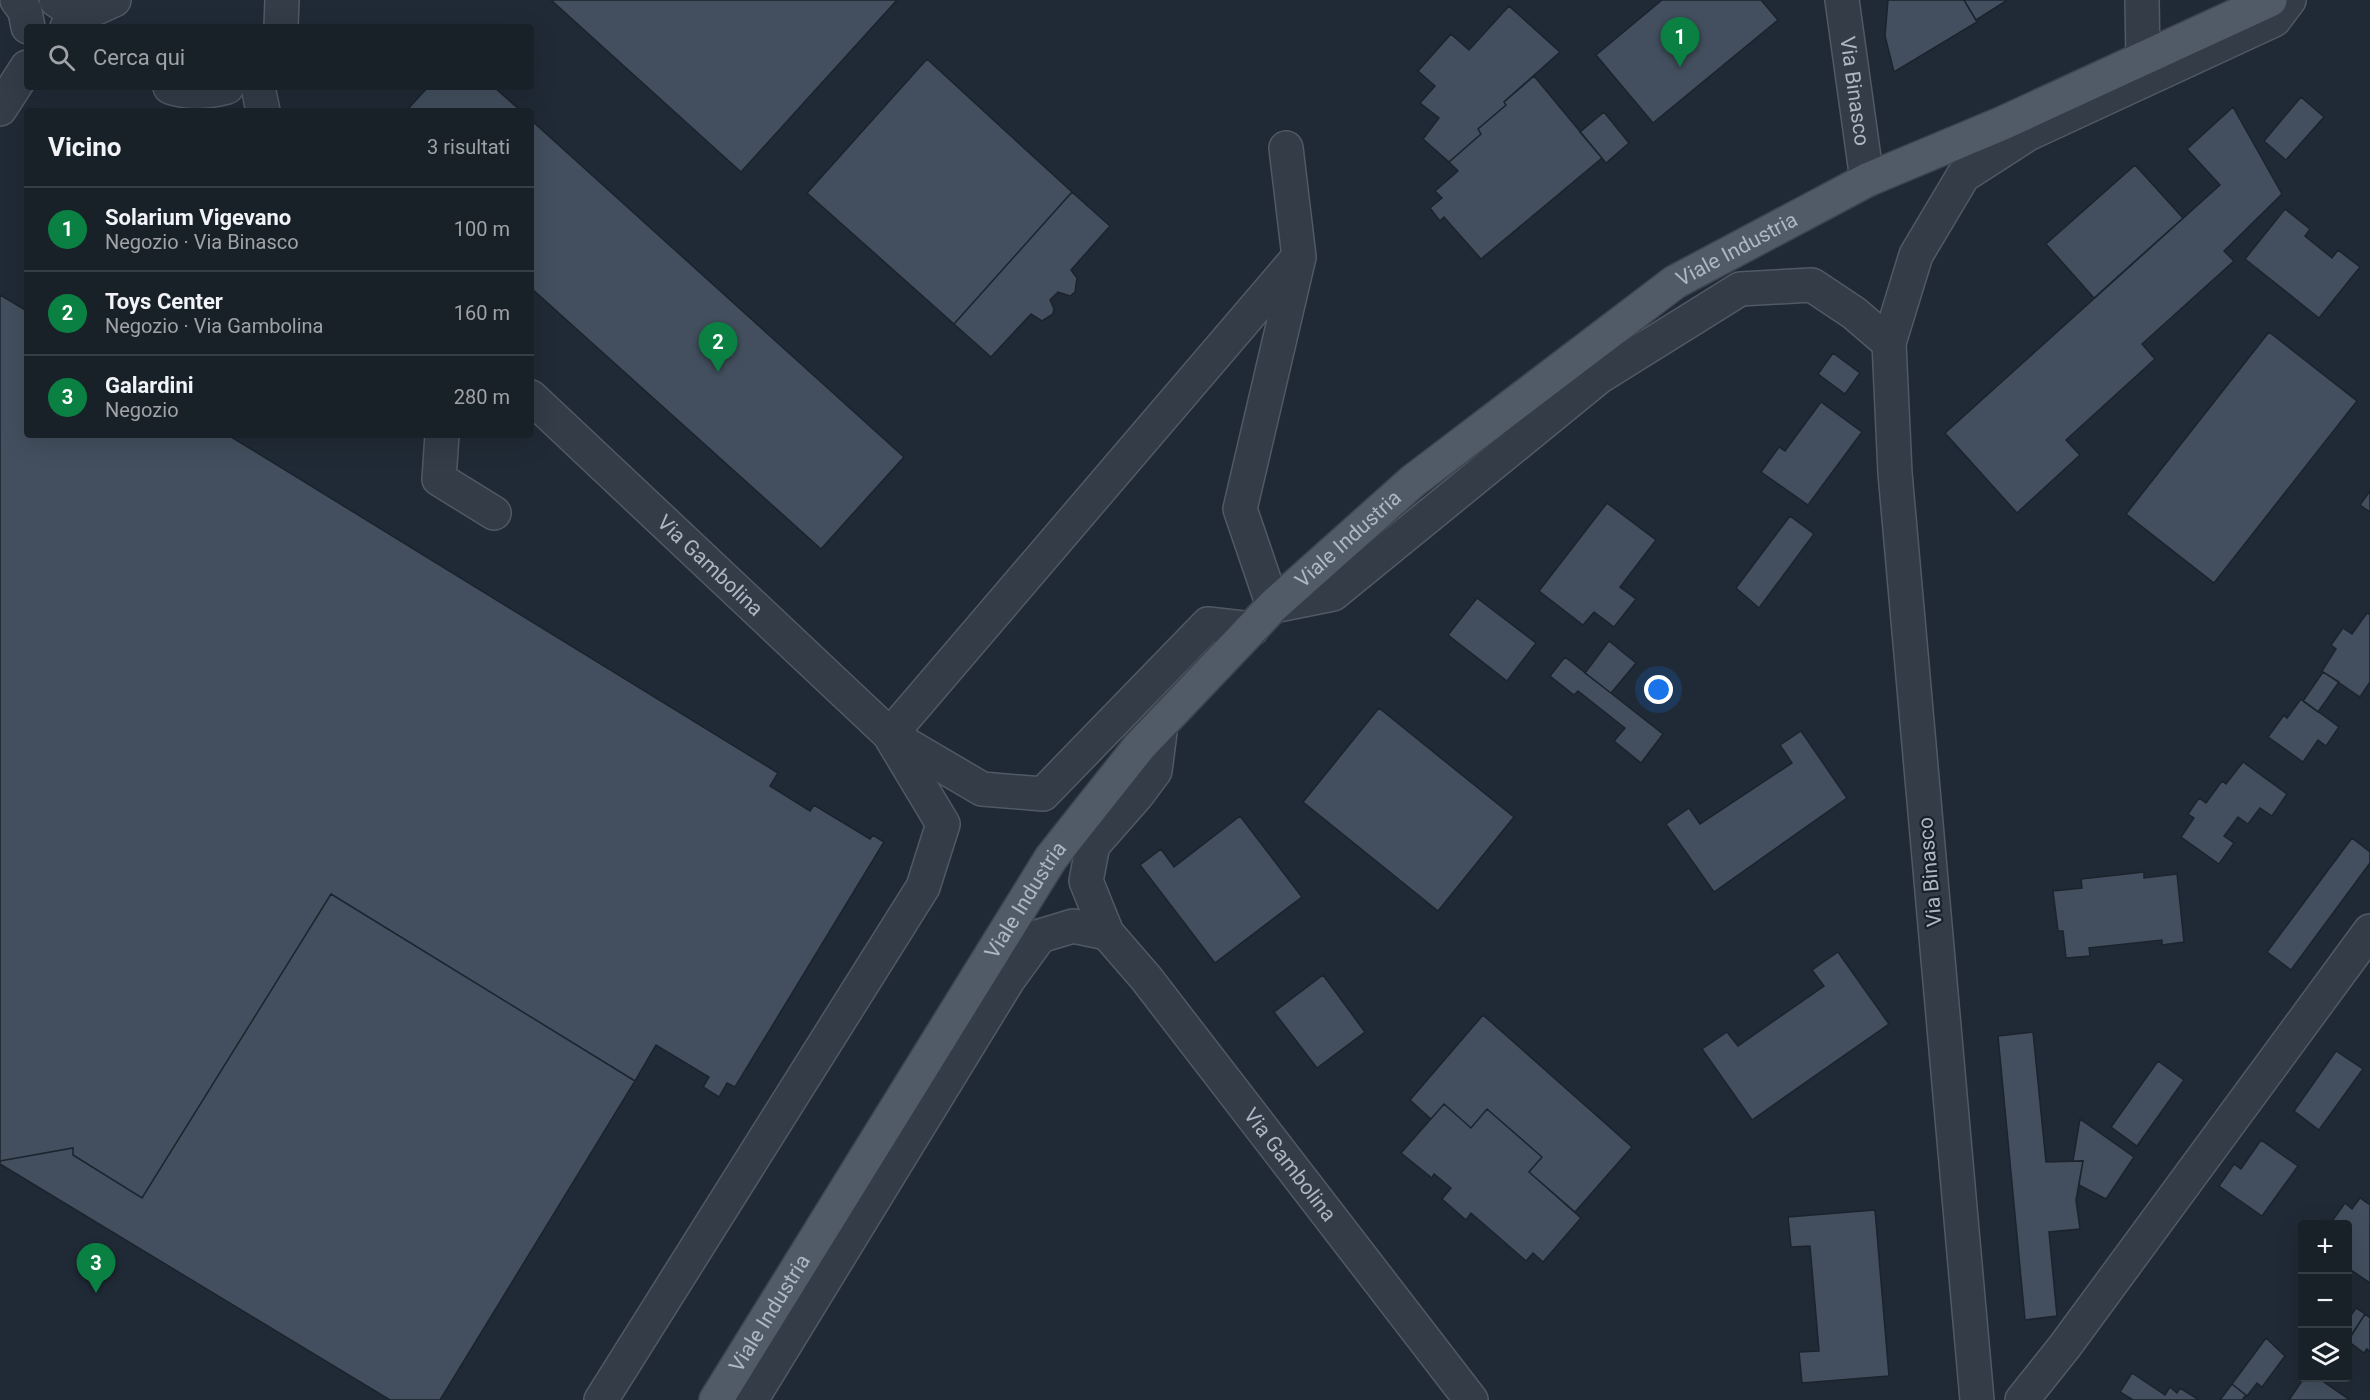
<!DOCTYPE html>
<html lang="it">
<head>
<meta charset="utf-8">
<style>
  body { margin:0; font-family:Roboto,sans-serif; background:#212830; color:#f1f3f6 }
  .controls { position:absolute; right:18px; bottom:18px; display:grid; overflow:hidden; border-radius:6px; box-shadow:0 6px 24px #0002 }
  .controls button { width:54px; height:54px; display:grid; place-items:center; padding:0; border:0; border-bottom:2px solid #363e45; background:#182028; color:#f1f3f6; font:30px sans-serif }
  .you { position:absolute; left:1659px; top:690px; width:21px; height:21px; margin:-15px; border:4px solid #fff; border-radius:50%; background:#1a73e8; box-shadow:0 0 0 9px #1a73e833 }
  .badge { display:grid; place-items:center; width:39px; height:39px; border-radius:50%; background:#0b8043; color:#fff; font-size:20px; font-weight:700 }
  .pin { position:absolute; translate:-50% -50px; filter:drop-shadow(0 2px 3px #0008) }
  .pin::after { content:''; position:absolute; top:32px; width:21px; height:18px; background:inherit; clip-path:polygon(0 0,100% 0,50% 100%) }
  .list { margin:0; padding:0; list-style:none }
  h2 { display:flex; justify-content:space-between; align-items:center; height:78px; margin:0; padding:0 24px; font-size:26px }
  h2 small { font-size:20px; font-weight:400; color:#9fa3a8 }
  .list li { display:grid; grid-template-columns:39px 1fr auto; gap:18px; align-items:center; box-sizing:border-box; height:84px; padding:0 24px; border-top:2px solid #363e45 }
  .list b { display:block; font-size:22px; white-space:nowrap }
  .list p { margin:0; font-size:20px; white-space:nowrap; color:#9fa3a8 }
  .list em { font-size:20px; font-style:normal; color:#9fa3a8 }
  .icon { flex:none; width:33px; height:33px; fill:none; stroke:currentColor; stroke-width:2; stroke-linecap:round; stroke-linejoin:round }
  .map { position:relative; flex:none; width:2370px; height:1400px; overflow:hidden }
  .search { position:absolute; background:#182028; box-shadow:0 6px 24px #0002; left:24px; top:24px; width:510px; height:66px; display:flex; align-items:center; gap:15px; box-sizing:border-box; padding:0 21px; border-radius:6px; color:#9fa3a8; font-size:22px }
  .panel { position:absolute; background:#182028; box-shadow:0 6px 24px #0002; left:24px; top:108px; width:510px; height:330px; border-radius:6px }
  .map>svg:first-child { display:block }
</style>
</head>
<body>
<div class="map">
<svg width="2370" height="1400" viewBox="0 0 2370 1400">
  <rect width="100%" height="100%" fill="#202a36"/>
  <!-- building -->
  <path fill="#434f5e" stroke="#1b232d" stroke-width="1.5" d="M551 0H897L741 172Z
    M1662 0H1761L1778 20 1653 123 1596 55Z
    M1888 0H1964L1977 22 1894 72 1885 36Z
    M1964 0H2005L2006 1 1976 20Z
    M1509 6 1560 52 1504 102 1506 105 1478 129 1481 134 1449 162 1423 139 1439 118 1420 103 1435 86 1418 71 1451 34 1469 50Z
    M927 59 1072 192 954 324 807 193Z
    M1534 76 1602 158 1481 259 1444 217 1440 221 1430 208 1442 198 1435 191 1458 171 1449 162 1481 134 1478 129 1506 105 1504 102Z
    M428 87H494L521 111H406Z
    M2301 97 2324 117 2286 160 2264 141Z
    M2233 107 2282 194 2224 251 2234 261 2142 344 2155 359 2066 440 2080 455 2017 513 1945 433 2220 185 2187 149Z
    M1604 112 1629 143 1606 163 1580 132Z
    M531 120 904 457 821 549 531 288Z
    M2135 165 2183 218 2094 298 2046 244Z
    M1072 192 1110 226 1071 270 1077 278 1075 292 1070 296 1058 292 1050 300 1054 309 1053 314 1042 321 1031 314 991 357 954 324Z
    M2285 209 2310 229 2305 236 2332 258 2338 250 2360 267 2319 318 2245 259Z
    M0 295 27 311V435H228L778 773 770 786 810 811 814 805 870 839 873 835 884 842 735 1087 727 1083 719 1097 703 1087 709 1077 656 1045 635 1081 331 894 142 1198 73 1155V1148L0 1161Z
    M2269 332 2357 401 2214 583 2126 514Z
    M1833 353 1860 373 1845 394 1818 374Z
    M1821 402 1862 432 1808 505 1761 472 1779 447 1785 451Z
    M2370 491V512L2360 505Z
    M1607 503 1656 540 1620 587 1636 599 1614 627 1594 612 1583 625 1539 591Z
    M1790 516 1814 534 1759 608 1736 588Z
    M1477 598 1536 643 1507 681 1448 635Z
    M2367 613 2370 615V682L2360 697 2322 671 2336 649 2331 645 2343 628 2352 634Z
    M1609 641 1636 663 1611 693 1585 673Z
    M1565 657 1663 734 1641 763 1614 741 1625 728 1578 691 1574 695 1550 676Z
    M2323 672 2339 682 2318 712 2303 701Z
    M2301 699 2339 727 2326 746 2318 740 2303 762 2268 737 2284 715 2287 718Z
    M1379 708 1514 817 1438 911 1303 802Z
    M1801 731 1847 798 1714 892 1666 824 1689 808 1700 824 1792 763 1780 745Z
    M2243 762 2287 794 2272 816 2260 808 2248 824 2238 817 2224 836 2234 843 2219 864 2181 837 2194 818 2188 814 2199 798 2206 803 2222 781 2226 784Z
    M1240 816 1302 897 1215 963 1140 865 1161 849 1174 867Z
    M2352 838 2370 852V863L2291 970 2267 952Z
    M2144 872V878L2177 874 2184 942 2162 945V940L2089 948 2090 956 2066 958 2063 931H2058L2053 891 2082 888 2081 879Z
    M331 894 635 1081 440 1400H390L0 1164V1161L73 1148V1155L142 1198Z
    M1838 952 1889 1024 1752 1120 1702 1049 1727 1032 1738 1046 1824 986 1812 970Z
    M1323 975 1365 1032 1317 1068 1274 1012Z
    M1483 1015 1632 1147 1575 1212 1529 1172 1542 1157 1487 1109 1471 1128 1444 1104 1431 1119 1410 1100Z
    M2033 1032 2046 1162 2083 1161 2076 1200 2080 1229 2049 1232 2057 1316 2025 1320 1998 1036Z
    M2336 1051 2363 1069 2319 1130 2294 1111Z
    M2158 1061 2184 1080 2137 1146 2111 1127Z
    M1444 1104 1471 1128 1487 1109 1542 1157 1529 1172 1581 1218 1543 1262 1533 1253 1526 1261 1471 1213 1466 1220 1442 1199 1451 1188 1434 1174 1432 1178 1401 1153Z
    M2080 1119 2134 1157 2106 1199 2079 1185 2083 1161H2073Z
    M2261 1140 2298 1166 2262 1216 2219 1186 2234 1164 2241 1169Z
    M2360 1198 2370 1205V1283L2348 1268V1224H2330L2345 1203 2352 1209Z
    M1875 1210 1889 1376 1802 1383 1799 1352 1819 1351 1810 1246 1791 1247 1788 1217Z
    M2356 1308 2365 1314 2350 1337 2348 1320Z
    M2365 1314 2370 1318V1352L2367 1349 2364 1353 2348 1341Z
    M2266 1338 2285 1356 2262 1387 2257 1383 2247 1396 2232 1384Z
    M2132 1373 2165 1395 2170 1387 2177 1393 2180 1388 2199 1400H2133L2120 1392Z
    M2304 1378H2318L2350 1400H2289Z
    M2232 1384 2246 1395 2242 1400H2220Z"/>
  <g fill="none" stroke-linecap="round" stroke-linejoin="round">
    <!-- minor casing -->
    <g stroke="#515964" stroke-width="36">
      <g id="minor">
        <path d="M17 0 25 11 28 27"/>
        <path d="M56 0 79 16"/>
        <path id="s1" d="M1842 0 1867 180"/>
        <path d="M2142 0 2143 59"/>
        <path d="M67 27 79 16 114 0"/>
        <path d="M281 27 282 0"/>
        <path d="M170 87C189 94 208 92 227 87"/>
        <path d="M258 87 263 111"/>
        <path d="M0 109 27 67"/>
        <path d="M1286 148 1299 257 1240 509 1273 606 1333 594 1599 377 1740 289 1812 285 1854 313 1889 343"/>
        <path id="s2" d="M531 397 890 735 982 789 1043 794 1208 624 1252 629"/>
        <path d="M442 435 439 479 494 513"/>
        <path id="s3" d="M1161 724 1155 771 1137 795 1093 845 1086 881 1107 933 1146 978 1471 1400"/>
        <path d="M890 735 1296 260"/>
        <path d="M601 1400 923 887 943 824 892 739"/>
        <path d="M751 1400 1008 980 1040 936 1073 926 1107 933"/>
        <path d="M1977 1400 1895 473 1889 343 1916 255 1963 176 2028 134 2274 20 2289 0"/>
        <path d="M2022 1400 2065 1346 2370 931"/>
      </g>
    </g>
    <!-- major casing -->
    <g stroke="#3d4550" stroke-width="36">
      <g id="major">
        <path id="s4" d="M716 1400 1051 858 1139 747 1273 606 1413 481 1675 282 1867 180 2003 123 2270 0"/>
      </g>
    </g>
    <!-- minor -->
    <use href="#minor" stroke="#333c47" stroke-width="33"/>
    <!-- major -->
    <use href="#major" stroke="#515b67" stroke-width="33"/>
  </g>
  <g text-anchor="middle" stroke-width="4.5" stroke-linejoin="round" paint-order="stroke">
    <!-- street labels -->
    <g font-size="21" fill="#adb6c3" stroke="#19212b">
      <text dy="7" stroke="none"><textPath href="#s1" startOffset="92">Via Binasco</textPath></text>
      <text dy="7" stroke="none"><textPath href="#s4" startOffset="1560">Viale Industria</textPath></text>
      <text dy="7" stroke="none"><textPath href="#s4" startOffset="1074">Viale Industria</textPath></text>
      <text dy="7" stroke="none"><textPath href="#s2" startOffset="246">Via Gambolina</textPath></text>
      <text transform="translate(1930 872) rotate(-95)" y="7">Via Binasco</text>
      <text dy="7" stroke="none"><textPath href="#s4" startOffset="588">Viale Industria</textPath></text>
      <text dy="7" stroke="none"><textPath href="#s3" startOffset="532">Via Gambolina</textPath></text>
      <text dy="7" stroke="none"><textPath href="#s4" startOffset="102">Viale Industria</textPath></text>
    </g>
  </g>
</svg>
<div class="controls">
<button>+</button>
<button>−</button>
<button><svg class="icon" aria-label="layers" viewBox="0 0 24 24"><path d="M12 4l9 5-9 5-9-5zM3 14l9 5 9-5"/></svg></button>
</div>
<div class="you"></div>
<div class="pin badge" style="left:1680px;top:67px">1</div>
<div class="pin badge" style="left:718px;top:372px">2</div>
<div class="pin badge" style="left:96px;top:1293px">3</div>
<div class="search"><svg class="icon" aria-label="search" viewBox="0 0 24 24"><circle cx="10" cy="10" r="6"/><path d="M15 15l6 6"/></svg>Cerca qui</div>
<section class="panel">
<h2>Vicino<small>3 risultati</small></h2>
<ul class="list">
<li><span class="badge">1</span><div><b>Solarium Vigevano</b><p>Negozio · Via Binasco</p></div><em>100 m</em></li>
<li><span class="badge">2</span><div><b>Toys Center</b><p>Negozio · Via Gambolina</p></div><em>160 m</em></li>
<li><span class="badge">3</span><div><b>Galardini</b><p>Negozio</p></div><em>280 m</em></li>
</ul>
</section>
</div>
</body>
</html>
